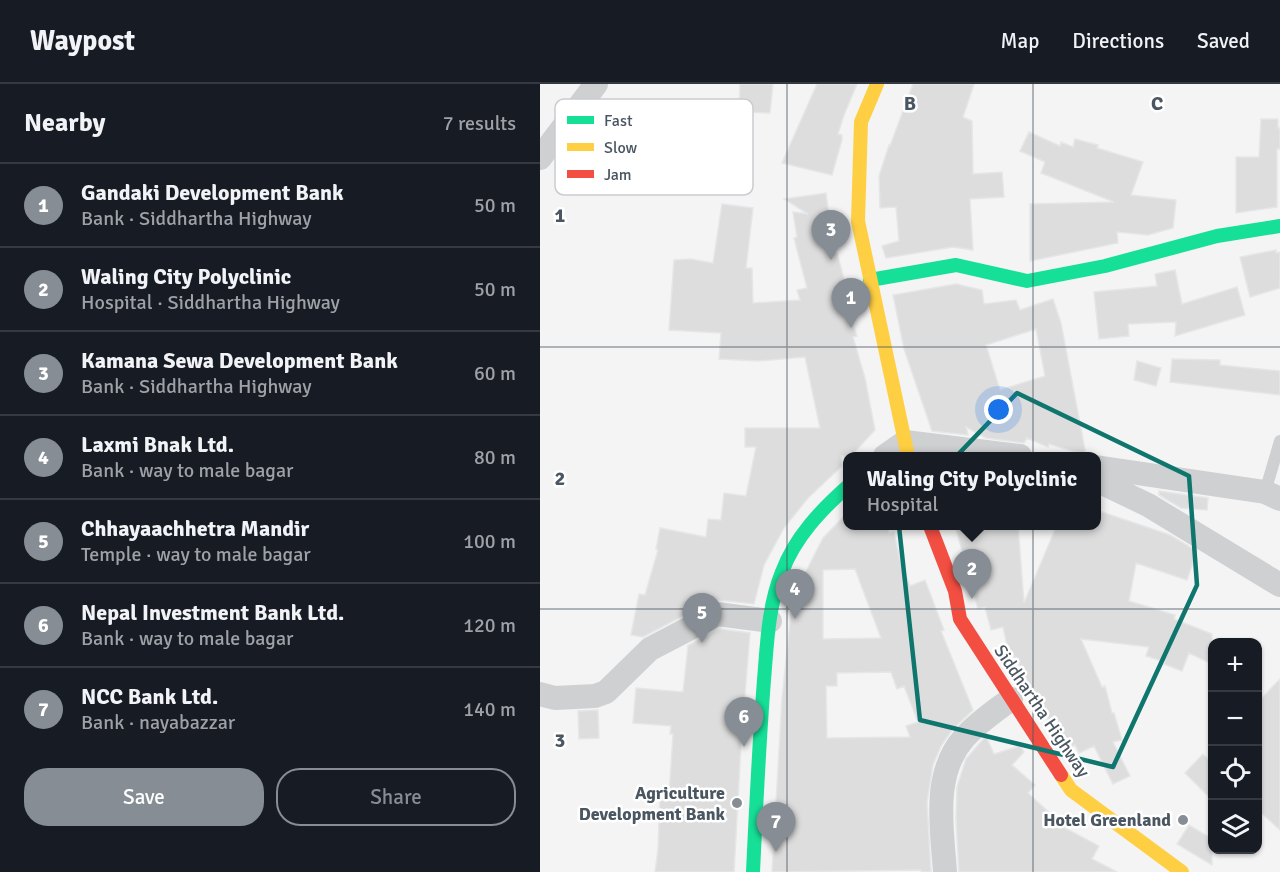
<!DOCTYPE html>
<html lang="en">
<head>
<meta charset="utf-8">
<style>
  body { margin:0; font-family:Signika,sans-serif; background:#20242c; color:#f1f3f6 }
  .controls { position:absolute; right:18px; bottom:18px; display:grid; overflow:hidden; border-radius:12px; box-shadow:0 2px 4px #0004 }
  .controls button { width:54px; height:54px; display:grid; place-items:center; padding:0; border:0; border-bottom:2px solid #363941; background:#171b24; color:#f1f3f6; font:30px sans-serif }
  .you { position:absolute; left:459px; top:326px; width:21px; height:21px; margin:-15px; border:4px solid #fff; border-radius:50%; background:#1a73e8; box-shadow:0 0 0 9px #1a73e833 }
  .badge { display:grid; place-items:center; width:39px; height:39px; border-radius:50%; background:#868d94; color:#fff; font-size:20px; font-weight:700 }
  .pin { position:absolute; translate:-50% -50px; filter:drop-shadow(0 2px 3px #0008) }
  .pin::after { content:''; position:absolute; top:32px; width:21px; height:18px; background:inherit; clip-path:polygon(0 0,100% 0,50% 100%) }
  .popup { position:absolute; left:303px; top:368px; width:258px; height:78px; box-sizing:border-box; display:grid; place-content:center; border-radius:12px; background:#171b24; filter:drop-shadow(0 2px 4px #0005); font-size:20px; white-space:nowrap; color:#9ea1a6 }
  .popup b { font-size:22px; color:#f1f3f6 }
  .popup::after { content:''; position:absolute; left:50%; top:100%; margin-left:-12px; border:12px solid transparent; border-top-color:#171b24 }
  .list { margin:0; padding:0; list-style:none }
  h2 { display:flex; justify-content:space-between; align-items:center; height:78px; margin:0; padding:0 24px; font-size:26px }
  h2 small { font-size:20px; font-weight:400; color:#9ea1a6 }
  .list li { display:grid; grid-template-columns:39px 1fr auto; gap:18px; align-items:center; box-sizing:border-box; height:84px; padding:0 24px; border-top:2px solid #363941 }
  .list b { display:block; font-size:22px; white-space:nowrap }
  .list p { margin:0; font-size:20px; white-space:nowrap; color:#9ea1a6 }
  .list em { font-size:20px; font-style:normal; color:#9ea1a6 }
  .actions { display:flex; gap:12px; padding:18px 24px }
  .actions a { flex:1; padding:14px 0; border:2px solid #868d94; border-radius:24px; text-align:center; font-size:21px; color:#868d94 }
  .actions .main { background:#868d94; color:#fff }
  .icon { flex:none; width:33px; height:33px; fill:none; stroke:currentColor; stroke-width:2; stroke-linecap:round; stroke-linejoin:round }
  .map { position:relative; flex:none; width:740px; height:788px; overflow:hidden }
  header { display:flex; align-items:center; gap:36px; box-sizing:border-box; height:84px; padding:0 30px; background:#171b24; border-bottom:2px solid #363941 }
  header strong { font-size:28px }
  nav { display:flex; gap:33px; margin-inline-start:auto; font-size:21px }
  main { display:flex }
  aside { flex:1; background:#171b24 }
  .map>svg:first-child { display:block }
</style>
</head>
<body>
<header>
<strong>Waypost</strong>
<nav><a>Map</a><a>Directions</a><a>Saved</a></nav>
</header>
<main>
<aside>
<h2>Nearby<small>7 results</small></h2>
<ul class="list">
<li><span class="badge">1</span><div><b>Gandaki Development Bank</b><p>Bank · Siddhartha Highway</p></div><em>50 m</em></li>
<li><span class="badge">2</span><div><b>Waling City Polyclinic</b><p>Hospital · Siddhartha Highway</p></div><em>50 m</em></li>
<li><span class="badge">3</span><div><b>Kamana Sewa Development Bank</b><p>Bank · Siddhartha Highway</p></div><em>60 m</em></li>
<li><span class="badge">4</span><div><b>Laxmi Bnak Ltd.</b><p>Bank · way to male bagar</p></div><em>80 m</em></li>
<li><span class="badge">5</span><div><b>Chhayaachhetra Mandir</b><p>Temple · way to male bagar</p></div><em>100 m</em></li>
<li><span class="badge">6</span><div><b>Nepal Investment Bank Ltd.</b><p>Bank · way to male bagar</p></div><em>120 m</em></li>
<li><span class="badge">7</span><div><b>NCC Bank Ltd.</b><p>Bank · nayabazzar</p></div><em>140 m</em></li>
</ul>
<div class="actions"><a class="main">Save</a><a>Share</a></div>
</aside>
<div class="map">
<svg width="740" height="788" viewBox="0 0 740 788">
  <rect width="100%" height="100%" fill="#f4f4f4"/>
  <!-- building -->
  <path fill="#ddddde" stroke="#e5e6e7" stroke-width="1.5" fill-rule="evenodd" d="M200 0H233L230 29 199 28Z
    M277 0H317L304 31 298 50 302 51V56L292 91 242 79Z
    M373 0H434L423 33 432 37 433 90 462 88 464 113 430 115 433 166 413 163 346 174 342 162 359 157 356 123 340 124 339 92 349 61 350 62Z
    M721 35H738V44H740V65H737V123L696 129V73H719Z
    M489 48 520 62 521 58 533 63 535 55 558 61 557 64 603 78 591 111 636 116 633 144 608 151 577 148 578 159 490 177V120L574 118 501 89 505 78 480 67Z
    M286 109 294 169H297L303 191 309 220 306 221 317 252 313 253 325 294 335 346 311 372H301L302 382 268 414 244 444 224 481 214 520 179 516 171 517 103 553 91 551 99 510 105 511 118 466 116 465 120 444 166 453 168 435 181 436 184 409 206 412 216 363H205V344H280L265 273 218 277 179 275 181 249 129 246 134 176 151 175 173 179 182 120 213 124 206 184H212L213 219 260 216 257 206 267 204 254 154 257 153 253 128 268 130 244 115Z
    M736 166V169L740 168V204L710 213 700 173Z
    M635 186 642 220 697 203 705 231 635 252 636 238 588 240 589 252 559 255 554 208 617 202 615 190Z
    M416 200 442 206 444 220 476 216 480 226 513 215 521 239 546 371 509 360 508 363 487 354 484 359 446 354 426 343 428 351 392 347 364 265 353 211ZM496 245 505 292 460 306 446 261Z
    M632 275 680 276V281L740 287V311L630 298Z
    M597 277 621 284 616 302 594 296Z
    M619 407 668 414 667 426 641 424 619 411Z
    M556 426 630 451 657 467 647 496 596 479 589 517 635 531 634 535 672 550V580L649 569 642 587 624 580 625 578 606 572 609 563 541 555 562 603 565 602 572 629H574L582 656 573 658 590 692 573 700 554 662 539 669 535 661 527 665 495 615 484 589 470 566H468L463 543 451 546 445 523 438 525 415 441H478L484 519 517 441H556Z
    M308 428V441H348L349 449 354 448 360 476 370 502 385 496 404 546 401 547 433 626 412 646 401 662 393 681 387 718 391 788H381V786L232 788 242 614 252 520 254 511 283 454ZM315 485 341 554 283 555V486ZM351 588 357 605 364 602 378 638 366 642 370 653 287 654 286 602H297V589Z
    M180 545 210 549 201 661 194 788H115L118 765 120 711H129L133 650H130L131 642 93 639 96 604 143 608 148 562H147Z
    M740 595V746L717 725V619Z
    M58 626 59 654 39 655 38 627Z
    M446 652 454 670 480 662 484 668 472 681 495 701 488 709 514 733 512 737 559 762 552 775 577 788H419L416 735 417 703 426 675Z
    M663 670 672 679V716L645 689Z
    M649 741 672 755V781L637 760Z"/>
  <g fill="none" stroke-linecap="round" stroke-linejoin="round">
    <!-- lane -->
    <path stroke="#ced0d2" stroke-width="12" d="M725 408 740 357"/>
    <!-- street -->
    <path stroke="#ced0d2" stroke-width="24" d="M0 74 56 0
      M345 372 365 358 480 372
      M556 383 725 408 740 415
      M556 396 608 421 740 501
      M0 610 15 614 55 612 66 608 110 565 177 530 230 537
      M405 788C402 744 392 690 424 654 437 639 455 627 471 615"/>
    <!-- fast -->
    <path stroke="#16e098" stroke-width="14" d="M330 196 416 181 487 197 565 182 677 152 740 142
      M213 788C216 724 219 660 224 596 227 561 228 522 242 488 255 453 281 426 308 402"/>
    <!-- slow -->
    <path stroke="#ffcf43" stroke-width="14" d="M337 0 321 38 318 137 368 372
      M521 691 531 706 642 788"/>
    <!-- jam -->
    <path stroke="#f24e42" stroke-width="14" d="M390 442 415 507 420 535 521 691"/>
  </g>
  <!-- marked area -->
  <path fill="none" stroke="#0f766e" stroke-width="4.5" stroke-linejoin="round" d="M477 309 649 392 657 501 573 683 380 636 358 433Z"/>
  <!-- grid -->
  <path fill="none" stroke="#4a5661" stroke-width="1.5" stroke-opacity="0.55" d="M247 0V788M493 0V788M0 263H740M0 525H740"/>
  <!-- markers -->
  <g fill="#868d94" stroke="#fff" stroke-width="2">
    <circle cx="197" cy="719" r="6"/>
    <circle cx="643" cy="736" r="6"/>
  </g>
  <g text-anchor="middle" stroke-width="5" stroke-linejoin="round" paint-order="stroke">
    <!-- street labels -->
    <g font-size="18" fill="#4a5661" stroke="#fff">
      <text transform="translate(502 627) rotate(56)" y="6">Siddhartha Highway</text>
    </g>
    <!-- poi labels -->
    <g font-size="18" font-weight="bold" fill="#4a5661" stroke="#fff" text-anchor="end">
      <text x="185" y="715">Agriculture<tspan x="185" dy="21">Development Bank</tspan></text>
      <text x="631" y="742">Hotel Greenland</text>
    </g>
  </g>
  <!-- legend -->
  <rect x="15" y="15" width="198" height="96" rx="9" fill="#fff" stroke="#c9ccd0" stroke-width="1.5"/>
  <rect x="27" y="32" width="27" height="8" fill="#16e098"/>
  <rect x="27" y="59" width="27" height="8" fill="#ffcf43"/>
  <rect x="27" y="86" width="27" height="8" fill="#f24e42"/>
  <g font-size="16" fill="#4a5661">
    <text x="64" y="42">Fast</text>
    <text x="64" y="69">Slow</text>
    <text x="64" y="96">Jam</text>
  </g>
  <g font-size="20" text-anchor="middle" font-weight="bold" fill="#4a5661" stroke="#fff" stroke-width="5" stroke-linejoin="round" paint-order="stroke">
    <text x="370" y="26">B</text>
    <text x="617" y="26">C</text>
    <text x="20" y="138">1</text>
    <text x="20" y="401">2</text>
    <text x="20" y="663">3</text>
  </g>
</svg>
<div class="controls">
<button>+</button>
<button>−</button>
<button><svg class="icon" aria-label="locate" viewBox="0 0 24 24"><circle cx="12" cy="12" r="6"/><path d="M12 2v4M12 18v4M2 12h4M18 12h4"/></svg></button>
<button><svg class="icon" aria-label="layers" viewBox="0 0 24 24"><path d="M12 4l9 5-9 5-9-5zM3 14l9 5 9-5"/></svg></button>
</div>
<div class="you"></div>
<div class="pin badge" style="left:311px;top:244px">1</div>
<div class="pin badge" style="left:432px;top:515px">2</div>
<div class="popup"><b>Waling City Polyclinic</b>Hospital</div>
<div class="pin badge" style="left:291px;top:176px">3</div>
<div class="pin badge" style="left:255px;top:535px">4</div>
<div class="pin badge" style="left:162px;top:559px">5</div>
<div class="pin badge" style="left:204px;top:663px">6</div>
<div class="pin badge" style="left:236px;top:768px">7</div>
</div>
</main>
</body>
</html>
